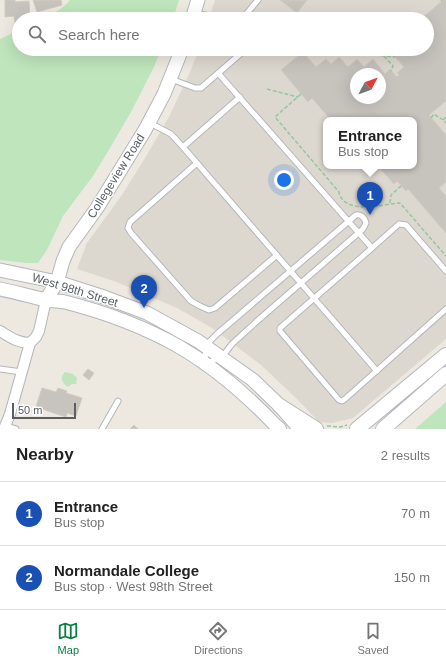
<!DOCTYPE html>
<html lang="en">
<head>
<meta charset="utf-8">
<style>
  body { margin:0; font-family:Arial,sans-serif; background:#f2f2f2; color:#222 }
  .compass { position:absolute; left:350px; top:68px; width:36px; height:36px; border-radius:50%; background:#fff; box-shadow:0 4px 16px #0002; rotate:49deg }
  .scale { position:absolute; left:12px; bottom:10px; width:64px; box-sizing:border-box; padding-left:4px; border:2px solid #595e62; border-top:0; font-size:11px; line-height:14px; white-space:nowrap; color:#595e62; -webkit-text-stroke:3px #fff; paint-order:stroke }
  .you { position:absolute; left:284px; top:180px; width:14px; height:14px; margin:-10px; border:3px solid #fff; border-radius:50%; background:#1a73e8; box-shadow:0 0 0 6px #1a73e833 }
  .badge { display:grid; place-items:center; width:26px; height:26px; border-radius:50%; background:#0b8043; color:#fff; font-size:13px; font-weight:700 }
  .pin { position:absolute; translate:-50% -33px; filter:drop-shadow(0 1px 2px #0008) }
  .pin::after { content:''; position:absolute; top:21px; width:14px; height:12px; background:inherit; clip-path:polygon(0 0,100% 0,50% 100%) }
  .popup { position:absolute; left:323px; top:117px; width:94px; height:52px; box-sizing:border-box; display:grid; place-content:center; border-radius:8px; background:#fff; filter:drop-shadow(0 1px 3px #0005); font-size:13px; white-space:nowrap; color:#767676 }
  .popup b { font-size:15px; color:#222 }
  .popup::after { content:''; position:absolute; left:50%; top:100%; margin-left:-8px; border:8px solid transparent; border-top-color:#fff }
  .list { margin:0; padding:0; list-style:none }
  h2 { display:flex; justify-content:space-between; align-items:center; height:52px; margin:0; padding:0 16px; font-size:17px }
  h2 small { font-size:13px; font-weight:400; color:#767676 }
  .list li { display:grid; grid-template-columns:26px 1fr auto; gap:12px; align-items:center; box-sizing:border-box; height:64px; padding:0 16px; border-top:1px solid #e0e0e0 }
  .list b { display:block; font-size:15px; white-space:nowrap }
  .list p { margin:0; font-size:13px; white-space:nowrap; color:#767676 }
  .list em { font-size:13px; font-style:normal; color:#767676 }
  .icon { flex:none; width:22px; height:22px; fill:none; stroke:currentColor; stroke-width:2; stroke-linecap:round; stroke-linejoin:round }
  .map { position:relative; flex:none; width:446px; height:429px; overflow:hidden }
  .search { position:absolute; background:#fff; box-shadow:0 4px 16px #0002; left:12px; right:12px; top:12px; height:44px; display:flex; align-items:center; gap:10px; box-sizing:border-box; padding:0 14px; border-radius:22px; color:#767676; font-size:15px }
  .sheet { height:180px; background:#fff }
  nav { display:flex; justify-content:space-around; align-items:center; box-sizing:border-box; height:56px; border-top:1px solid #e0e0e0; background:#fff; font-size:11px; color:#767676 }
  nav a { display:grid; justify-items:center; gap:2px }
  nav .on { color:#0b8043 }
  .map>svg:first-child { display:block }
</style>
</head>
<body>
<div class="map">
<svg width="446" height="429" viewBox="0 0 446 429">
  <rect width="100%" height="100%" fill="#ede9e0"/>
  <!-- education -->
  <path fill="#ddd8cf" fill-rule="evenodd" d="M215 0H446V339L353 418 332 423 319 422 297 399 261 365 212 328 177 308 114 281 77 269 87 243 122 195 145 158 169 117 190 72 199 49H427V19H209ZM356 74H380V98H356ZM326 120H414V166H326Z"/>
  <!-- green -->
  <path fill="#bee5bc" d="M70 0H179L173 19H42C52 14 63 9 70 0Z
    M19 30V49H161L154 67 131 112 107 153 93 176 63 216 47 250 38 263H27L0 260V39Z
    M65 372 73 374 77 378 76 384H72L68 387C62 383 59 378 65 372Z
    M446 402V429H415Z"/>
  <!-- building -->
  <path fill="#c7c4be" stroke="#d1cbbf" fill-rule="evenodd" d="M5 0H15V2L29 1 30 19H19V23H15L14 16 5 17Z
    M33 0H61L62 5 37 12Z
    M280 0H307L297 13Z
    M443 0H446V101L429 115 446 135V182L439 188 446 196V233L408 189 406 191 397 181 394 184 378 166H414V120H344L343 118 340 120H331L312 98 308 102 281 70 303 52 316 67 326 59 331 64 339 57 348 67 357 59 364 67 373 59 385 74 390 69 397 77 399 75 397 73 404 67 388 49H427V19H421ZM356 74H380V98H356Z
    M271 14 279 19H265Z
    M88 369 94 373 89 380 83 375Z
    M42 388 56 392 58 388 67 391 66 393 82 398 76 416 67 413 66 417 36 407Z
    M134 425 138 429H130Z"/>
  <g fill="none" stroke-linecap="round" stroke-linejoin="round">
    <!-- service casing -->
    <g stroke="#b3b7bc" stroke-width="7">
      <path id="service" d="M195 13 225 19
        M242 19 258 0
        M218 73 372 248 399 224 406 225 446 271
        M171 79 195 88H201L246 49
        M150 123 171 134 183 147 377 371
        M183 147 240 97
        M197 163 130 222 128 228 131 233 191 301 200 306 209 310 215 308 277 255
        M356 215C361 214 365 218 366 223L363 229 256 322 232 344 222 357 205 364 206 345 217 334Z
        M372 248 280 328V331L339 400 342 401 345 399 446 309
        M0 369 22 372
        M5 426 16 429
        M102 429 118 401"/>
    </g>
    <!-- minor casing -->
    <g stroke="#b3b7bc" stroke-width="12">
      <path id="minor" d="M0 331C10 337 18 343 30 343
        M4 429 10 414 30 343 36 337 39 331 46 300"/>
    </g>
    <!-- tertiary casing -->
    <g stroke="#b3b7bc" stroke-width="15">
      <path id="tertiary" d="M192 19 198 0
        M0 270 57 282 104 297 147 313 198 341 253 380 280 406 300 429
        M0 289C16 292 31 297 47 300 53 301 60 301 65 302 104 312 144 327 178 346 216 368 250 398 279 429
        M46 300 57 282 63 261 69 247 97 208 145 130 164 94 182 49"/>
    </g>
    <!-- secondary casing -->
    <g stroke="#b4b8be" stroke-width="16">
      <path id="secondary" d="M280 406 316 429
        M278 428 279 429
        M357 429 446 355
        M383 429 446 374"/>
    </g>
    <!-- path -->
    <path stroke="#95c6a0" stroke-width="1.5" stroke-dasharray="4 2" stroke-linecap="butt" d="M441 0 442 1
      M338 49 357 53 356 49
      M357 53 395 57
      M384 56 393 66 391 71
      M267 89 298 97
      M301 94 275 117 339 192C339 196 341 197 343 200 356 213 383 204 400 203L446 256
      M446 117 443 120 446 123
      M431 118 434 114 443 120
      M390 203 391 195 401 186
      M327 426 340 427 347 425"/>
    <!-- service -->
    <use href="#service" stroke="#fff" stroke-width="5"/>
    <!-- minor -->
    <use href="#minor" stroke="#fff" stroke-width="10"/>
    <!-- tertiary -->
    <use href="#tertiary" stroke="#fff" stroke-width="13"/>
    <!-- secondary -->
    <use href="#secondary" stroke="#fff" stroke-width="14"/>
  </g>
  <g text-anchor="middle" stroke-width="3" stroke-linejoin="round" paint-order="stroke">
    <!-- street labels -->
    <g font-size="12" fill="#595e62" stroke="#fff">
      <text transform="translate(116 176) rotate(-58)" y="4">Collegeview Road</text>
      <text transform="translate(75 290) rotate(17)" y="4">West 98th Street</text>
    </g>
  </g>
</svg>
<svg class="compass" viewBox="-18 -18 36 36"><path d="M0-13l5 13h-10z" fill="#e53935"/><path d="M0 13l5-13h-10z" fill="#767676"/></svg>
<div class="scale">50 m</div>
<div class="you"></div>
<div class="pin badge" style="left:370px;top:215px;background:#1a4fb4">1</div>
<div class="popup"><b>Entrance</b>Bus stop</div>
<div class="pin badge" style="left:144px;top:308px;background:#1a4fb4">2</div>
<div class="search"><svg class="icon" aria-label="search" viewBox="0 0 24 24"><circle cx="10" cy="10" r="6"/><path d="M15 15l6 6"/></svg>Search here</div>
</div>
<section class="sheet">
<h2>Nearby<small>2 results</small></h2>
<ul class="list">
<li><span class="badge" style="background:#1a4fb4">1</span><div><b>Entrance</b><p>Bus stop</p></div><em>70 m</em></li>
<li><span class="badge" style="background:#1a4fb4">2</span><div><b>Normandale College</b><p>Bus stop · West 98th Street</p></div><em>150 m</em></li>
</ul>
</section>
<nav>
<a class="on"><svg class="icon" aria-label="map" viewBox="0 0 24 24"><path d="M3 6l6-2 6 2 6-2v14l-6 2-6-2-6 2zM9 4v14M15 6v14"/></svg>Map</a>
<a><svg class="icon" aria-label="directions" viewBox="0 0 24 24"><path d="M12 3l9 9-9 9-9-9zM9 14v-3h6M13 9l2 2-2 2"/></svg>Directions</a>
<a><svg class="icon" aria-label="saved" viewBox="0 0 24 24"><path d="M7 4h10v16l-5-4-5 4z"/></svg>Saved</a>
</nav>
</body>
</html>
